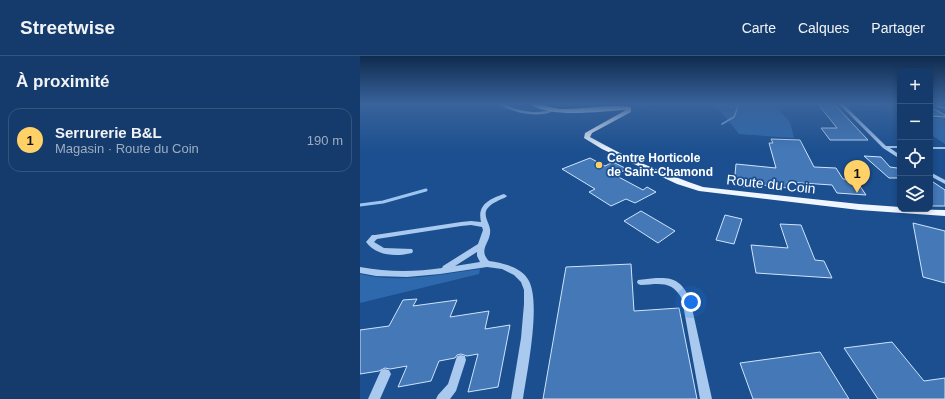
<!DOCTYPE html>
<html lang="fr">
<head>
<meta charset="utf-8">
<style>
  body { margin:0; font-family:Arial,sans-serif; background:#214673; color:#f1f3f6 }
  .controls { position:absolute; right:12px; top:12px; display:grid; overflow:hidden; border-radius:8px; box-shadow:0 2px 6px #0003 }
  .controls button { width:36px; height:36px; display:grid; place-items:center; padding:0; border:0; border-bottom:1px solid #33557e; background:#143b6b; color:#f1f3f6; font:20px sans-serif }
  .you { position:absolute; left:331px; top:246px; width:14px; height:14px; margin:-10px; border:3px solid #fff; border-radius:50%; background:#1a73e8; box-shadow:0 0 0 6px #1a73e833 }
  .badge { display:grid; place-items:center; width:26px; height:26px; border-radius:50%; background:#ffd166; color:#111; font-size:13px; font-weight:700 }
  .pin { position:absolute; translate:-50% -33px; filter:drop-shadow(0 1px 2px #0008) }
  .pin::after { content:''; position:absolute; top:21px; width:14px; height:12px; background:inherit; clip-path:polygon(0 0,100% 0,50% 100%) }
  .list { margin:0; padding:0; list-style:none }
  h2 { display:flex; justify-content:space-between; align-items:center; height:52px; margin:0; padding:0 16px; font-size:17px }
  h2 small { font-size:13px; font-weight:400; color:#9dadc1 }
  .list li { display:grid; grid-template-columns:26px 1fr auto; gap:12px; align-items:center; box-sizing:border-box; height:64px; margin:0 8px 8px; padding:0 8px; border:1px solid #33557e; border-radius:12px }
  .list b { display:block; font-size:15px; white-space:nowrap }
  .list p { margin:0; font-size:13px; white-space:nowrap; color:#9dadc1 }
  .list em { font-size:13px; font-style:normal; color:#9dadc1 }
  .icon { flex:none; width:22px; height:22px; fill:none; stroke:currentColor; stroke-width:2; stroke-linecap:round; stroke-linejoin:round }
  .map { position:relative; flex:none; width:585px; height:343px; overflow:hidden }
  header { display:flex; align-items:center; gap:24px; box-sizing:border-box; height:56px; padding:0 20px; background:#143b6b; border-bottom:1px solid #33557e }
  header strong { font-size:19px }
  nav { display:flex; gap:22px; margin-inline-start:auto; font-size:14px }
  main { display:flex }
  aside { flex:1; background:#143b6b }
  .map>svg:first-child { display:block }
</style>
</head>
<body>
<header>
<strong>Streetwise</strong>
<nav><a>Carte</a><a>Calques</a><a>Partager</a></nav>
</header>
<main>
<aside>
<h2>À proximité<small></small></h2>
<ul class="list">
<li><span class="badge">1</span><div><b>Serrurerie B&amp;L</b><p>Magasin · Route du Coin</p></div><em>190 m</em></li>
</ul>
</aside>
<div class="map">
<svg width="585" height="343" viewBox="0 0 585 343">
  <rect width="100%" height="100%" fill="#1b4f8f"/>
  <!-- green -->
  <path fill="#2e69ad" d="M355 48H413L430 66 434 82 379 78Z
    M570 62H585V88L570 78Z
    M120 213 119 218 0 247V218C40 228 80 218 120 213Z"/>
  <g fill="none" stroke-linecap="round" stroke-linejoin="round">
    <!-- stream-far1 -->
    <path stroke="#9cc4f0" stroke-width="1.5" d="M362 68 374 61 379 48"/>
    <!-- stream -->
    <path stroke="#9cc4f0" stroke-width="3" d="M0 149 23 146 66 134"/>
  </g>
  <!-- building -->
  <path fill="#4478b7" stroke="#cfe3fa" d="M458 48H472L476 50 508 84H470L461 72H477Z
    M570 51 585 59V61L570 60Z
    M411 83 440 84 454 111 476 112 483 123 496 124 506 139 477 137 472 129 427 126 428 132 386 127V131L374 129 376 108 416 112 409 87H413Z
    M504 100 521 101 530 111 537 112 540 114V122H529Z
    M230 102 245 110 253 106 267 113 255 119 283 134 287 131 296 136 275 147 266 143 251 150 229 136 235 133 202 113Z
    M570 124 585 134V150H570Z
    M281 155 315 175 298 187 264 165Z
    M365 159 382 163 374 188 356 184Z
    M553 167 585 175V227L563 221Z
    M420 168 441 169 455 204 464 205 472 222 396 217 391 189 428 192Z
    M271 208 274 255 319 252 337 343H183L206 211Z
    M57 243 53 250 97 244 90 261 129 255 125 273 150 269 138 331 108 336 118 298 107 300 101 298 97 299 95 302 79 305 71 325 38 331 47 310 30 313 25 312 19 315 0 318V274L29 270 43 244Z
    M532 286 564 325 585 322V343H518L484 292Z
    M460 296 489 343H393L380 307Z"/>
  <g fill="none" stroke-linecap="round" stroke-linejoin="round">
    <!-- path -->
    <path stroke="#a9c9ee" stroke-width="1" stroke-dasharray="1 1.5" stroke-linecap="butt" d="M276 50 297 48"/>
    <!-- minor -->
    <path fill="#a9c9ee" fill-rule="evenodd" d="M138 48C144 47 150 51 156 53 170 57 181 57 194 53L196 54C179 63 154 57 138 48Z
      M479 48H483L526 90H540V92H530L540 99V103L523 92Z
      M501 48H521L519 49H503Z
      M570 48 585 51V53L570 49Z
      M570 91H585V93H570Z
      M570 116 585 124V128L570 120Z
      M144 138 147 140 146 141C140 144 131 147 127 153 123 160 129 166 130 173 132 186 117 193 129 205 143 207 162 211 169 225 181 248 167 316 163 343H151L161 282 164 248V234L161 226 154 219 142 213 127 211 80 218 47 221 16 220 0 217V211C28 216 54 216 82 212L83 210 118 188 123 174 122 171 111 169 101 170 17 183 14 186 24 192 52 193 53 195 52 197C36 201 16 200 6 186L12 179H15L101 166 111 165 121 166C117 149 129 143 144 138ZM117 196V200L120 206 95 210Z
      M296 222C315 221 322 226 330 243L352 343H340L322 243C312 224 299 228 281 229L278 228 277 226 278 224Z
      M101 299 105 300 106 304 96 335 90 343H76L78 339 88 328 97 300Z
      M25 313 29 314 31 318 20 343H8L21 314Z"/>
    <!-- major -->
    <path fill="#f0f6ff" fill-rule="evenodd" d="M170 48C181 47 193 53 204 53 226 53 249 48 271 51V56L232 77 230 81C265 101 305 118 343 131L499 148 540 151V153L585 154V160L499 154 339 135 317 128 242 93 224 82 225 77 266 54C240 55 192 63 170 48Z"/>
  </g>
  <!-- sky -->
  <linearGradient id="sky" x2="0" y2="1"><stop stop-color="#0f2b4f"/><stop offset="0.5" stop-color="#39639b"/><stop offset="1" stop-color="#39639b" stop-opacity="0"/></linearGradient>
  <rect width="585" height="96" fill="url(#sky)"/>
  <!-- markers -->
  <circle fill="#ffd166" stroke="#1b4f8f" stroke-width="1.5" cx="239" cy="109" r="4"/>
  <g text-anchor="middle" stroke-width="3.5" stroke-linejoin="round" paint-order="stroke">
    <!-- far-poi labels -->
    <g font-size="12" font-weight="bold" fill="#fff" stroke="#1b4f8f" text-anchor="start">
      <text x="247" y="106">Centre Horticole<tspan x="247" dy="14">de Saint-Chamond</tspan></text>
    </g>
    <!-- street labels -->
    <g font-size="14" fill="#fff" stroke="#1b4f8f">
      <text transform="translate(411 128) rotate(6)" y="5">Route du Coin</text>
    </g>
  </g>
</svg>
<div class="controls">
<button>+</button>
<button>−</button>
<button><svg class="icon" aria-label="locate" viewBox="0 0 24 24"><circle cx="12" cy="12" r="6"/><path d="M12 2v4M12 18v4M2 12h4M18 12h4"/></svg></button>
<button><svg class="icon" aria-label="layers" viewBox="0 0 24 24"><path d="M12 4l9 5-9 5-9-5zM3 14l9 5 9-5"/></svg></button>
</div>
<div class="you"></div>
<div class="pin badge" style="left:497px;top:137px">1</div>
</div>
</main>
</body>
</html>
